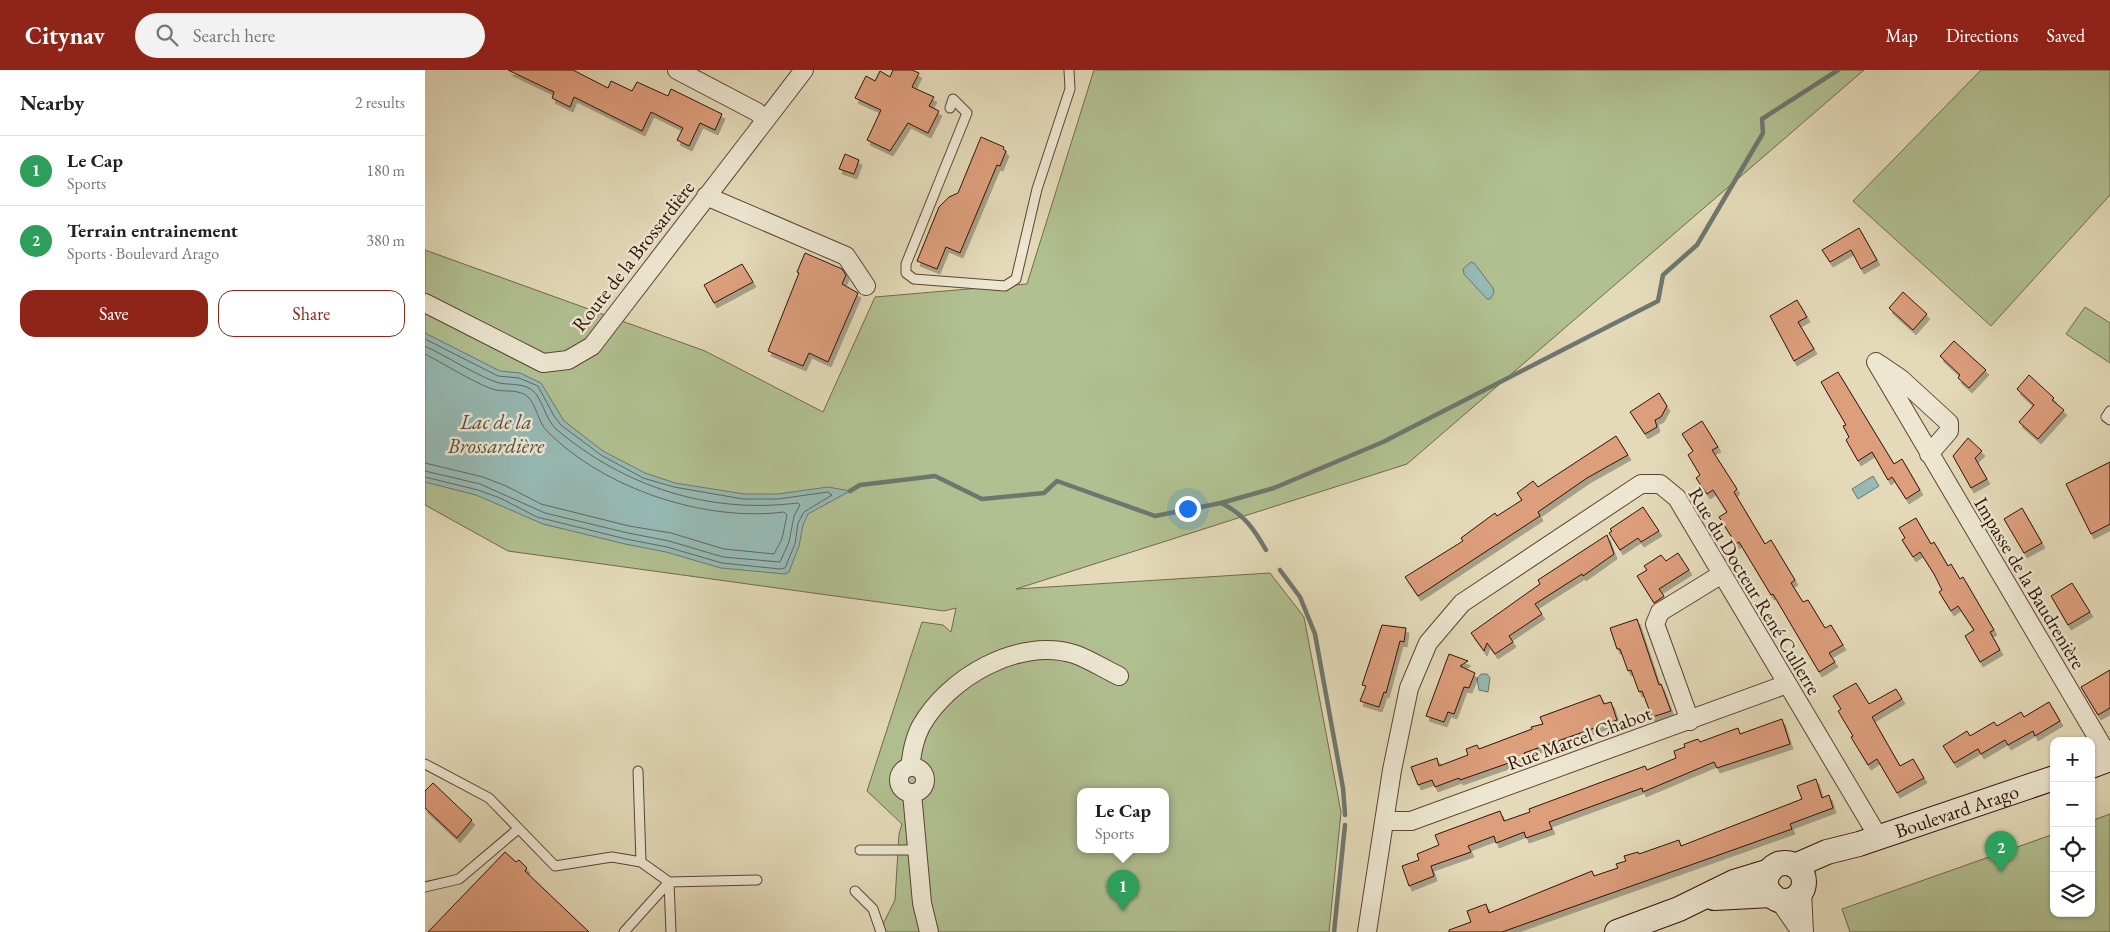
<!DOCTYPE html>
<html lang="en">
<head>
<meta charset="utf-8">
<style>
  body { margin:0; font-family:"EB Garamond",serif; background:#f2f2f2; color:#222 }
  .controls { position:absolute; right:15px; bottom:15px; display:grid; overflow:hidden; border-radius:10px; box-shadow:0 1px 4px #0004 }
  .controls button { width:45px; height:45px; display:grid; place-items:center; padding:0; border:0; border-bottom:1px solid #e0e0e0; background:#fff; color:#222; font:25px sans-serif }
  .you { position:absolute; left:762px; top:438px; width:18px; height:18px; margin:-12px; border:4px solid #fff; border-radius:50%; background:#1a73e8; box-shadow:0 0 0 8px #1a73e833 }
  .badge { display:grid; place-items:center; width:32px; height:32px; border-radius:50%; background:#8f2418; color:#fff; font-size:16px; font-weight:700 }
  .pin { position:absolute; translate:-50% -41px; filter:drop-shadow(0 1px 2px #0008) }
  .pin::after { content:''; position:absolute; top:26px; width:18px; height:15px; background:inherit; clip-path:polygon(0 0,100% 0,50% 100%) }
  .popup { position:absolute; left:652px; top:718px; width:92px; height:65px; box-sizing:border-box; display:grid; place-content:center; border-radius:10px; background:#fff; filter:drop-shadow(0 1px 4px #0005); font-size:16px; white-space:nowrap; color:#767676 }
  .popup b { font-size:19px; color:#222 }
  .popup::after { content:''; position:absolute; left:50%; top:100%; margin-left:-10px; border:10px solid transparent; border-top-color:#fff }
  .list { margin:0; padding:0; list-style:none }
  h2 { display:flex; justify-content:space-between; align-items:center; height:65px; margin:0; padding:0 20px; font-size:21px }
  h2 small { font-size:16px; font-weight:400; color:#767676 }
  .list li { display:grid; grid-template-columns:32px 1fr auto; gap:15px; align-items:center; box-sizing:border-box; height:70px; padding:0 20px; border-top:1px solid #e0e0e0 }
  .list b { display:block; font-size:19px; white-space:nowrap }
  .list p { margin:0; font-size:16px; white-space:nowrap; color:#767676 }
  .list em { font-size:16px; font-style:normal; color:#767676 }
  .actions { display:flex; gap:10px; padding:15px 20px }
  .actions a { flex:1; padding:11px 0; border:1px solid #8f2418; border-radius:15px; text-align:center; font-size:18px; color:#8f2418 }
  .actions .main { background:#8f2418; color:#fff }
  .icon { flex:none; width:28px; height:28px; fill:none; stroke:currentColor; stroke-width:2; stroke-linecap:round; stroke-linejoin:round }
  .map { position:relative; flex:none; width:1685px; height:862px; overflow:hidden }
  header { display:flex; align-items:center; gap:30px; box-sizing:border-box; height:70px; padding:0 25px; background:#8f2418; color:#fff }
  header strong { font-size:24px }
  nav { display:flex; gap:28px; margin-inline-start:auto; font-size:18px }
  .search { width:350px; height:45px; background:#f2f2f2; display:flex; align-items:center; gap:12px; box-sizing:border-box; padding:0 18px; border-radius:28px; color:#767676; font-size:19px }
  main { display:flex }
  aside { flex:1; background:#fff }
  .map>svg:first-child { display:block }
</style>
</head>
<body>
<header>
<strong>Citynav</strong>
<div class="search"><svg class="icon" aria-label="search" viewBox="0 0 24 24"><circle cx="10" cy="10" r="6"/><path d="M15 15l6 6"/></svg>Search here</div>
<nav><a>Map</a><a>Directions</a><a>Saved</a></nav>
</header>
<main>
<aside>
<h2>Nearby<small>2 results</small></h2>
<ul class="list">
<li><span class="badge" style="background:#2e9e5b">1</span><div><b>Le Cap</b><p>Sports</p></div><em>180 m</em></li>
<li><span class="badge" style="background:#2e9e5b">2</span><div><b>Terrain entrainement</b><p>Sports · Boulevard Arago</p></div><em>380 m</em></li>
</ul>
<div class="actions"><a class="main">Save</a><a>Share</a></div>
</aside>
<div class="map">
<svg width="1685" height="862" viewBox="0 0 1685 862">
  <defs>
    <filter id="shadow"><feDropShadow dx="3" dy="5" stdDeviation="0" flood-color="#0004"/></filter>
  </defs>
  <rect width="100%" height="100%" fill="#e4dab9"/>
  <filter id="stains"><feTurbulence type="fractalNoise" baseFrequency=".004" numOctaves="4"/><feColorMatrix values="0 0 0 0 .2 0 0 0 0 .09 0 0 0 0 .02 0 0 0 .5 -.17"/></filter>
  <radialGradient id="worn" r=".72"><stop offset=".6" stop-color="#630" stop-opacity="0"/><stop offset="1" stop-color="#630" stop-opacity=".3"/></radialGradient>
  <!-- green -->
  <path fill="#b1c091" stroke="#72694b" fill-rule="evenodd" d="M669 0H1439L982 394 591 519 845 503 879 547 916 742 904 862H454L470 830 474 764 477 754 442 721 497 552 518 555 526 562 531 538 519 541 83 481 0 435V180L280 281 398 342 450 227 602 214ZM656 722H740V780H656Z
    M1556 0H1685V125L1566 256 1428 131Z
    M1660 237 1685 253V293L1641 264Z
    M1685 744V862H1425L1417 839 1629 764V843H1666V751Z"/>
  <!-- water -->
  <path fill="#96bab5" stroke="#6e776f" d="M1046 192 1049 193 1068 218 1069 223 1065 229H1062L1039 204 1038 199Z
    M0 263 75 301 95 303 116 313 139 351 178 381 220 403 250 413 319 424H353L403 417 425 421 383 444 378 455 374 476 364 502 360 504 296 498 241 482 200 474 118 454 51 425 0 412Z
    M1448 406 1454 416 1433 429 1427 419Z
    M1056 604H1062L1065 608 1063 622 1054 620 1052 609Z"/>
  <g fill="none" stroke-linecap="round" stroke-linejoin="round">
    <!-- shore -->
    <path stroke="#64665d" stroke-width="1" d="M0 269 73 306 94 308 113 316 129 346 136 355 176 385 218 408 249 417 318 429H353L403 422 407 425 379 442 373 453 370 474 360 498 355 499 297 493 242 477 201 469 112 447 75 428 53 420 0 407
      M0 276C23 287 47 303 71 312 83 316 96 312 107 320 117 327 120 349 131 359 200 417 283 444 373 433L375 435 369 446 364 472 355 492 298 487 244 471 203 463 120 443 55 414 0 401
      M0 284C18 293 54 316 71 320 82 322 96 319 104 328 112 337 113 352 122 361 179 419 280 452 359 442L362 445 357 469 349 484 299 479 246 463 204 456 116 434 81 416 58 407 0 393"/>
    <!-- stream -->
    <path stroke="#6e776f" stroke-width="4.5" d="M425 421 435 415 510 406 557 429 619 423 632 411 730 446 796 433 849 418 958 372 1233 231 1238 205 1272 175 1338 63 1337 49 1413 0
      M796 433C819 444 829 459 841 480
      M855 500 875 527 890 564 918 718 920 745
      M909 862 920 755"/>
  </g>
  <!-- building -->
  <path fill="#dd9e7b" stroke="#321205" filter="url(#shadow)" d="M83 0H148L183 18 186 11 207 21 212 12 243 26 246 19 297 44 290 60 275 53 264 76 252 70 258 58 226 42 217 61 149 27 145 37 127 28 129 22Z
    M468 0H487L494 3 487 17 509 27 504 36 514 41 503 63 483 53 465 81 442 70 456 40 430 28 441 6 450 11 455 1 465 7Z
    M556 67 579 77 578 79 581 81 575 96 572 95 535 183 521 177 512 199 492 191 514 137 524 127 533 123Z
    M420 84 434 90 429 104 414 99Z
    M1434 158 1452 190 1436 199 1426 180 1405 192 1397 180Z
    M380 183 417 199 421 205 417 214 433 223 403 292 384 283 378 296 343 281 374 203 372 202Z
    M317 194 328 212 289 233 279 215Z
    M1478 222 1502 244 1488 260 1464 238Z
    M1372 230 1382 247 1373 252 1389 279 1369 291 1345 246Z
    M1529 271 1561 300 1544 318 1533 308 1535 305 1515 286Z
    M1413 302 1469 394 1477 389 1495 420 1481 429 1467 407 1463 410 1447 382 1433 391 1421 370 1424 367 1418 356 1421 355 1396 312Z
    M1604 305 1629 328 1627 330 1639 340 1613 369 1594 352 1609 335 1592 319Z
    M1234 323 1242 336 1236 347 1230 350 1232 357 1220 364 1205 342Z
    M1277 351 1293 377 1287 380 1312 419 1309 422 1340 474 1346 470 1370 510 1366 513 1378 532 1383 530 1400 558 1406 555 1418 575 1404 583 1410 592 1394 602 1348 524 1346 525 1314 472 1311 474 1294 447 1302 442 1288 420 1282 424 1271 408 1275 405 1263 385 1268 381 1257 364Z
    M1191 366 1203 385 1162 408 1113 442 1115 446 993 526 980 507 1038 471 1036 468 1070 443 1072 446 1097 430 1092 423 1108 411 1113 417Z
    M1543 368 1557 381 1550 388 1562 409 1546 418 1528 386Z
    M1685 392V454L1666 464 1641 414Z
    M1218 437 1234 461 1216 472 1213 468 1195 480 1184 463 1187 461 1185 459Z
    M1597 438 1617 473 1599 483 1579 449Z
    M1491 448 1506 474 1509 472 1523 496 1526 494 1535 509 1538 507 1569 560 1565 562 1575 580 1555 592 1540 566 1549 560 1533 536 1526 541 1514 522 1517 520 1509 504 1495 482 1488 487 1477 470 1480 468 1474 458Z
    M1182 465 1189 484 1158 506 1157 504 1110 534 1117 544 1084 566 1088 572 1070 584 1062 573 1059 581 1046 563 1115 514 1113 510Z
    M1253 483 1264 500 1234 519 1239 526 1229 533 1212 506 1222 500 1219 496 1236 485 1241 491Z
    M1647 513 1665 542 1643 555 1626 526Z
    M1212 549 1234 615 1236 614 1246 641 1227 647 1217 621 1214 622 1206 600 1203 601 1195 579H1192L1185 558Z
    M957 555 981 558 979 572 975 571 961 623 959 622 954 637 935 631 941 616 937 615Z
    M1024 584 1043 591 1035 596 1050 603 1044 618 1039 617 1029 644 1023 642 1019 652 1001 646Z
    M1685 600V638L1673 645 1656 617Z
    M1431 613 1444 634 1471 619 1477 629 1447 647 1475 696 1488 689 1499 708 1472 723 1452 689 1443 695 1426 667 1428 666 1413 641 1416 639 1408 626Z
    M1175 625 1179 634 1186 632 1192 650 1099 683 1101 687 1035 710 1034 708 1010 717 1007 710 993 715 986 697 1012 688 1014 696 1043 685 1041 679 1052 675 1054 679 1107 659 1106 657 1118 654 1115 647Z
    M1624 632 1635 651 1610 666 1608 661 1583 675 1580 670 1556 684 1553 679 1529 693 1518 676 1542 661 1545 666 1569 652 1572 656 1596 642 1599 647Z
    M1357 649 1365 674 1292 698 1289 692 1218 722 1217 718 1124 752 1127 759 1101 768 1099 762 1071 773 1069 766 1043 776 1046 782 1006 796 1009 806 984 816 977 796 994 790 992 784 1014 775 1010 765 1075 741 1079 751 1105 742 1104 739 1220 696 1222 700 1251 688 1249 681 1260 677 1259 674 1273 669 1275 672 1313 658 1315 664Z
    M1391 709 1397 728 1404 725 1408 738 1365 754 1367 759 1077 862H1024V860L1046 852 1042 841 1061 834 1064 843 1167 801 1169 806 1193 798 1191 794 1201 791 1199 786 1213 782 1214 784 1254 770 1256 776 1377 729 1372 716Z
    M8 713 47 750 32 768 0 738V721Z
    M80 782 91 792 94 790 102 798 100 801 164 862H3Z"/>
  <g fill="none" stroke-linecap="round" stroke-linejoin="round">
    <!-- lane casing -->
    <g stroke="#5e4432" stroke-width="11">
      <path id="lane" d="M525 38 528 29 542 43 481 194V203L489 209 580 216 591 209 612 119 645 19 644 0
        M1685 341 1681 347 1685 350
        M0 694 64 728 130 796 187 787 216 792
        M213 701 216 792 244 812 332 810
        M435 780H491
        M244 812 246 862
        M0 817 34 809 93 759
        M430 821 448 839 456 862
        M199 862 244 812"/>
    </g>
    <!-- street casing -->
    <g stroke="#5e4432" stroke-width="20">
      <path id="street" d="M252 0 332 42 340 50
        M281 126 421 186 441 216
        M0 233 118 293 143 290 167 276 379 0
        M1451 292 1685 689
        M1454 294 1476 309 1524 353V361L1504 384
        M1265 651 1230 554 1235 542 1297 504
        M474 710a13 13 0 1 1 26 0a13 13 0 1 1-26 0Z
        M485 697C487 683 489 669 496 656 523 608 593 567 649 584 664 589 679 599 694 606
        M487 723 497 833 504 862
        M959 751H986L1362 614
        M1377 821 1379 862
        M1353 829 1376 862
        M942 862 967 700 984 618 1003 573 1037 533 1216 414H1235L1252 428 1454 768"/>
    </g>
    <!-- secondary casing -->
    <g stroke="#321205" stroke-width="26">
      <g id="secondary">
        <path d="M1666 696 1685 689"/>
        <circle cx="1360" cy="812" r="19"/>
        <path id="s1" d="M1370 796 1402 782 1434 774 1629 708"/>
        <path d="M1289 828 1347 825"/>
        <path d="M1192 862 1254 839 1309 812 1345 801"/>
      </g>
    </g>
    <!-- lane -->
    <use href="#lane" stroke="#ede7d2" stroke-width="9"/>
    <!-- street -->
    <use href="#street" stroke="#ede7d2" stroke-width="18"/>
    <!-- secondary -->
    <use href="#secondary" stroke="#ede7d2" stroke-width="24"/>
  </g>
  <g text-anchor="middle" stroke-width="5" stroke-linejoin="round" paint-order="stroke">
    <!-- street labels -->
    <g font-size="20" fill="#321205" stroke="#ede7d2">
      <text transform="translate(208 186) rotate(-52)" y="7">Route de la Brossardière</text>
      <text transform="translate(1605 513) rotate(59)" y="7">Impasse de la Baudrenière</text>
      <text transform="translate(1330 521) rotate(59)" y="7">Rue du Docteur René Cullerre</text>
      <text transform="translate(1154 668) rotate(-20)" y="7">Rue Marcel Chabot</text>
      <text dy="7" stroke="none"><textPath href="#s1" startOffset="171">Boulevard Arago</textPath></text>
    </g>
    <!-- water labels -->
    <g font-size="21" font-style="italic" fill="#554d43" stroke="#ede7d2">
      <text x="71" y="359">Lac de la<tspan x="71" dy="24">Brossardière</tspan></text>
    </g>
  </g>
  <rect width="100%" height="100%" filter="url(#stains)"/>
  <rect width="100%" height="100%" fill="url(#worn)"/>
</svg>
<div class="controls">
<button>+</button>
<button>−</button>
<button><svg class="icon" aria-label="locate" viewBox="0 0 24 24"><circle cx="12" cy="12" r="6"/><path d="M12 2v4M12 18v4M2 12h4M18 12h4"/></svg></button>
<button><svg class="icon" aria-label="layers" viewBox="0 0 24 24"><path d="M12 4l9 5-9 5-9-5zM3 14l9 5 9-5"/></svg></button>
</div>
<div class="you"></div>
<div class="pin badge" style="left:698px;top:841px;background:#2e9e5b">1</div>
<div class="popup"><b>Le Cap</b>Sports</div>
<div class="pin badge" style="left:1576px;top:802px;background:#2e9e5b">2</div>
</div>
</main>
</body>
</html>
